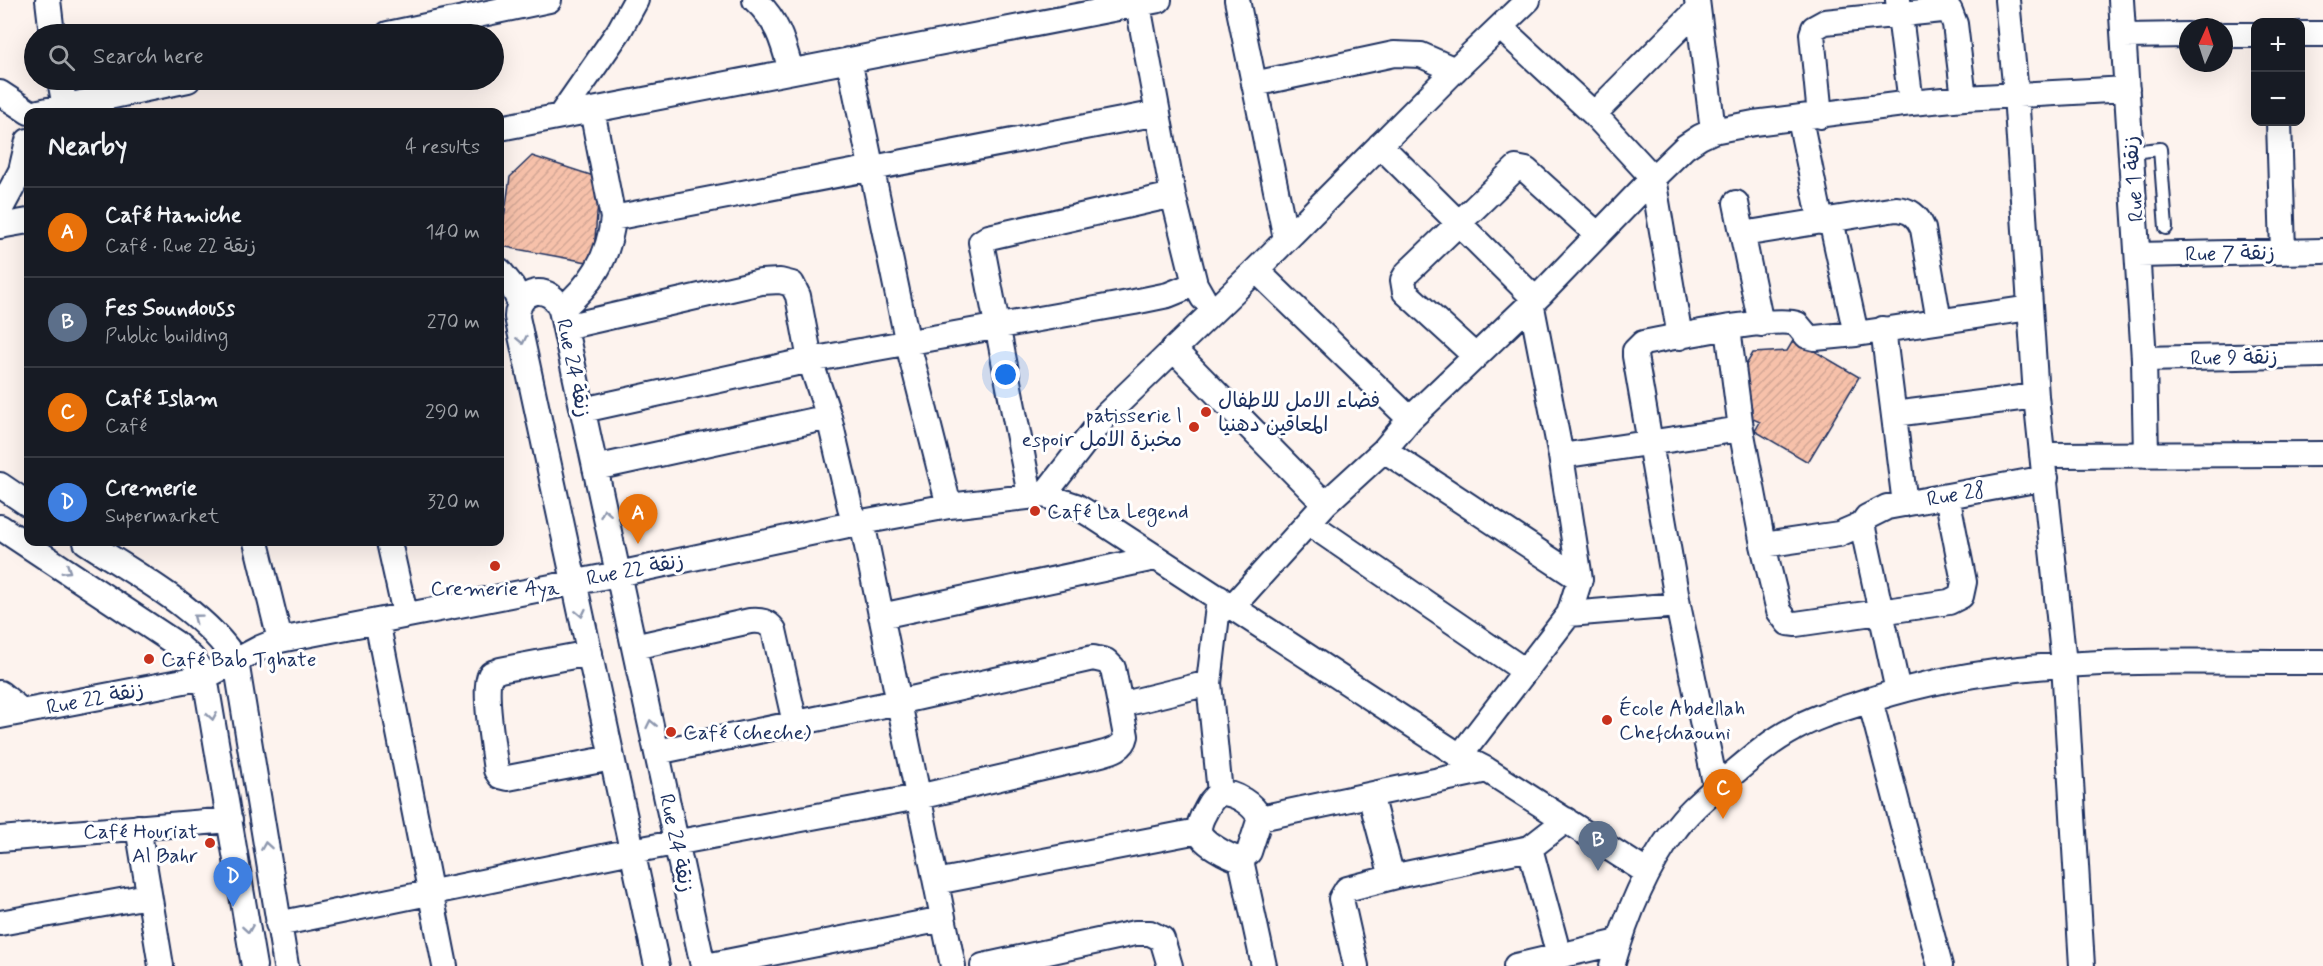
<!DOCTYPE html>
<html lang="en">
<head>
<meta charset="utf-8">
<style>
  body { margin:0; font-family:Mynerve,"Playpen Sans Arabic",sans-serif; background:#20242c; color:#f1f3f6 }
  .controls { position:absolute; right:18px; top:18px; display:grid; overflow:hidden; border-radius:12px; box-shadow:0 6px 24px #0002 }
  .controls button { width:54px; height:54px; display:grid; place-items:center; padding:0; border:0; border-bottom:2px solid #363941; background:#171b24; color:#f1f3f6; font:30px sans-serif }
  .compass { position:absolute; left:2179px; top:18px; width:54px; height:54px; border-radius:50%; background:#171b24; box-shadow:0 6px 24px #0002; rotate:3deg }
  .you { position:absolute; left:1006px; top:375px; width:21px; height:21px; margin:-15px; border:4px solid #fff; border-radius:50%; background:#1a73e8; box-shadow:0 0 0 9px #1a73e833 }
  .badge { display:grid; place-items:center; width:39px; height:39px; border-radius:50%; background:#ea580c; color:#fff; font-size:20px; font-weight:700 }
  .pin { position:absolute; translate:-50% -50px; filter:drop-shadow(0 2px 3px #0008) }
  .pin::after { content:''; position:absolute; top:32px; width:21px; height:18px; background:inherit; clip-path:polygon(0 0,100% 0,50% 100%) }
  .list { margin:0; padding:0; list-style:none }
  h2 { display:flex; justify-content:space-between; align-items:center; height:78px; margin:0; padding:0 24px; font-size:26px }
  h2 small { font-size:20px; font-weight:400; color:#9ea1a6 }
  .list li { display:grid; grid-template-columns:39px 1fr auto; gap:18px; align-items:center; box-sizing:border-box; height:90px; padding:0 24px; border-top:2px solid #363941 }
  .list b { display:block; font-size:22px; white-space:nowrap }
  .list p { margin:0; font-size:20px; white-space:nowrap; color:#9ea1a6 }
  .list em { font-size:20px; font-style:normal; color:#9ea1a6 }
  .icon { flex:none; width:33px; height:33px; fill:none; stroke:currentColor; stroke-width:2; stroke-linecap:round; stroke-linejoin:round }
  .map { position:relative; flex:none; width:2323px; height:966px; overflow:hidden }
  .search { position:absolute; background:#171b24; box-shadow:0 6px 24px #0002; left:24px; top:24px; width:480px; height:66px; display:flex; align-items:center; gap:15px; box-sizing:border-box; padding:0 21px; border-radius:33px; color:#9ea1a6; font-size:22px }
  .panel { position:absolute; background:#171b24; box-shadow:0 6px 24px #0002; left:24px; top:108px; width:480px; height:438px; border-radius:12px }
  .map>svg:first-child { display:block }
</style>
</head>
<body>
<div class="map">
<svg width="2323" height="966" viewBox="0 0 2323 966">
  <defs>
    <pattern id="building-hatch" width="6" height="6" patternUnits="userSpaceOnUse" patternTransform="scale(1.5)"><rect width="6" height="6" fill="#f7c1aa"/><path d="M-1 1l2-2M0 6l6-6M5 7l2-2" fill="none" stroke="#d3a695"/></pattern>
  </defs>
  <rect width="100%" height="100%" fill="#fdf3ee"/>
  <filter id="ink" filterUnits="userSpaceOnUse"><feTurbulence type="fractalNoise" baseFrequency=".0167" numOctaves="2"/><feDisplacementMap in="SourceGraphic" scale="12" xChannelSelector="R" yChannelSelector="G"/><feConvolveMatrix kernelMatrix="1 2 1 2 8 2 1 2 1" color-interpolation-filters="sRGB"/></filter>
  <g filter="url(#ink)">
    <!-- building -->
    <path fill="url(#building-hatch)" stroke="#1b2f5e" stroke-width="1.5" d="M532 156 600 178 593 263 500 246 510 177Z
      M1794 339 1859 377 1808 462 1755 431 1760 422 1751 418 1750 412 1752 409 1739 377 1753 353 1787 351Z"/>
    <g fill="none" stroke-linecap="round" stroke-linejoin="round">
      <!-- lane casing -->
      <g stroke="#1b2f5e" stroke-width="16">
        <path id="lane" d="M2131 152 2160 149 2166 228"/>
      </g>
      <!-- street casing -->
      <g stroke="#1b2f5e" stroke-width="28">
        <path id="street" d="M48 0 52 34
          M755 0C778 21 783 42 791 71
          M1237 0 1286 239
          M1697 0 1713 131
          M1898 0 1911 103
          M2007 0 2016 94 2036 396 2064 664 2082 966
          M2121 0 2144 359 2146 455
          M1138 5 1173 195 1195 284 1203 298
          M1500 27 1594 114 1653 178 1680 337
          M388 34 549 0
          M2300 34H2323
          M2224 35H2256
          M2124 36 2188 35
          M849 60 908 344 949 506
          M60 80 65 107
          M1254 84 1394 54 1421 55 1455 70
          M0 93 29 112
          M39 112 188 80
          M1594 114 1698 9
          M560 116 619 31 636 0
          M1820 116 1812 34 1814 28 1825 22 1942 10 1950 11 1955 24 1964 98
          M1800 119 1821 222
          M2279 122 2283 251
          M500 128 1159 0
          M1380 145 1535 299
          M1736 203 1761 324
          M0 210 21 171 28 141
          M613 218 1158 113
          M1831 220 1856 334
          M0 226 28 221
          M1743 234 1896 209C1910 210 1917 215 1923 229L1939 321
          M2138 255 2323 251
          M1256 270 1410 419
          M500 271 512 286 520 303
          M561 310C591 284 609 259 613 218L592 110
          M565 327 761 282 780 281 792 284 798 296 810 360 829 417 854 524
          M1728 328 1741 429 1763 545 1779 611 1788 623 1796 624 1949 602 1961 596 1964 582 1947 496
          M1883 329 1905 504
          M1173 349 1325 504
          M1475 356 1405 292 1403 280 1407 273 1516 168 1526 170 1598 235
          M2144 359 2323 355
          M583 410 810 360 1134 302 1168 295 1195 284
          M1894 414 2036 396
          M1384 450 1580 579
          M2042 455 2323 454
          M1561 456 1741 429
          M595 468 829 417
          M0 485 28 504
          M1030 495 981 242 989 237 1173 195
          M1044 495 1106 415 1256 270 1455 70 1528 0
          M862 522 953 966
          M1309 523 1525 671
          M0 527 175 643 192 658 205 677 254 966
          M86 542C135 574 205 611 236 661L286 966
          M256 542 280 640
          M389 542 405 614
          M1763 545 1839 534 1862 524
          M1219 598 1209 683 1220 793
          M1232 607 1325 504 1384 450 1410 419 1542 293 1653 178 1685 147 1700 137 1713 131 1754 123 1911 103 1964 98 2127 89
          M1569 614 1678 605
          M881 616 1155 558
          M377 621 445 966
          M634 647 750 621C761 620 767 621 774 630L795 723
          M590 653 500 670C497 672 493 672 491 674 482 683 494 755 496 770L500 776 508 778 612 758
          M1898 691 1862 524 1867 517 1887 507 2046 478
          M0 693 23 712
          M1870 700 1940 966
          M1120 705 1209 683
          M0 716 205 677 260 648 280 640 618 574 862 522 949 506 1044 495 1076 506 1091 515 1460 756 1487 770 1648 873
          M1460 756 1569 614 1580 579 1561 456 1531 302
          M1716 788 1678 605 1635 356V351L1643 343C1670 338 1778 315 1797 324L1807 336 1815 338 1856 334 2030 308
          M1220 793C1236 793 1253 804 1260 818L1249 852 1241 860C1230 857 1199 842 1199 830 1199 824 1202 817 1205 812 1209 804 1212 798 1220 793Z
          M1370 795 1392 877
          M1260 818 1487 770
          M138 827 161 966
          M0 839 230 820
          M1530 848 1559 956
          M1241 860 1264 966
          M936 882 1198 831
          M0 923 148 896
          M278 924 632 851 918 797 1094 756C1106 752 1123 751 1126 736L1113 668 1106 661 1093 658 898 702 657 752
          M657 966 517 317C518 287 551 283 561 310L703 966
          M706 966 943 919
          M983 966 1135 933H1150L1162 939 1170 966
          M1356 966 1341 899 1347 889 1401 875 1530 848 1566 820
          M1516 966 1619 942
          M1612 966C1625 920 1645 870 1674 831 1688 811 1707 796 1725 780 1747 762 1769 742 1794 729 1818 715 1844 709 1870 700 2015 652 2172 663 2323 662"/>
      </g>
      <!-- lane -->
      <use href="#lane" stroke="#fff" stroke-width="12"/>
      <!-- street -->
      <use href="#street" stroke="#fff" stroke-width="24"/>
    </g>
    <!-- one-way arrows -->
    <defs><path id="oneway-chevron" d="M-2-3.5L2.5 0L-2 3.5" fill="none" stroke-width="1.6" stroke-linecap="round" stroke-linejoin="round" transform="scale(1.5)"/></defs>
    <g stroke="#8d97ae">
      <use href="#oneway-chevron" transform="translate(522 340) rotate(78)"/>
      <use href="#oneway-chevron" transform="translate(605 513) rotate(-102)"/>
      <use href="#oneway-chevron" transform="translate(67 570) rotate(33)"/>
      <use href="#oneway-chevron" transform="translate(581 613) rotate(78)"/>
      <use href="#oneway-chevron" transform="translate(197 618) rotate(-143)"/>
      <use href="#oneway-chevron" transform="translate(212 716) rotate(80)"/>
      <use href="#oneway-chevron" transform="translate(651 724) rotate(-102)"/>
      <use href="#oneway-chevron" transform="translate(266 846) rotate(-99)"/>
      <use href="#oneway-chevron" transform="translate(248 929) rotate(81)"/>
    </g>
  </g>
  <!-- markers -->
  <g fill="#c8321e" stroke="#fff" stroke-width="2">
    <circle cx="1206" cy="412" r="6"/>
    <circle cx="1194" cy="427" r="6"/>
    <circle cx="1035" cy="511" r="6"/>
    <circle cx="495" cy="566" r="6"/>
    <circle cx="149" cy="659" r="6"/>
    <circle cx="1607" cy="720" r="6"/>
    <circle cx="671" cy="732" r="6"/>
    <circle cx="210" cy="843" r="6"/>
  </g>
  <g text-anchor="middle" stroke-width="6" stroke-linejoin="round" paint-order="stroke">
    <!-- street labels -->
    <g font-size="21" fill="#1b2f5e" stroke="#fff">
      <text transform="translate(2133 179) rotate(-94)" y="7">Rue 1 زنقة</text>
      <text transform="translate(2230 253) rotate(-1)" y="7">Rue 7 زنقة</text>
      <text transform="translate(2234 357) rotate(-1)" y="7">Rue 9 زنقة</text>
      <text transform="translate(574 368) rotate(78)" y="7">Rue 24 زنقة</text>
      <text transform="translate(1956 494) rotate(-10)" y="7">Rue 28</text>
      <text transform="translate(635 569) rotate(-11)" y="7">Rue 22 زنقة</text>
      <text transform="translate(95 698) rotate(-11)" y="7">Rue 22 زنقة</text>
      <text transform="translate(677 843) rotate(78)" y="7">Rue 24 زنقة</text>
    </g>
    <!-- poi labels -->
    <g font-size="21" fill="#1b2f5e" stroke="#fff" text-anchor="start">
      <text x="1218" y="407">فضاء الامل للاطفال<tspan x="1218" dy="24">المعاقين دهنيا</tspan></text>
      <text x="1182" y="422" text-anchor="end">patisserie l<tspan x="1182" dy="24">espoir مخبزة الامل</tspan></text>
      <text x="1047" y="518">Café La Legend</text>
      <text x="495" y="595" text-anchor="middle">Cremerie Aya</text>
      <text x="161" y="666">Café Bab Tghate</text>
      <text x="1619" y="715">École Abdellah<tspan x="1619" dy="24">Chefchaouni</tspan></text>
      <text x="683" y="739">Café (cheche)</text>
      <text x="198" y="838" text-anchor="end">Café Houriat<tspan x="198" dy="24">Al Bahr</tspan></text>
    </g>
  </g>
</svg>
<div class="controls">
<button>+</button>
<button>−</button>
</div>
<svg class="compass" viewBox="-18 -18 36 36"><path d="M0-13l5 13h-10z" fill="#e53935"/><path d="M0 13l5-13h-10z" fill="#9ea1a6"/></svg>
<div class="you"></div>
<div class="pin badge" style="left:638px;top:544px;background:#e8710a">A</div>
<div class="pin badge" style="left:1598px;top:871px;background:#5c6f8a">B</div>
<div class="pin badge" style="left:1723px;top:819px;background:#e8710a">C</div>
<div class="pin badge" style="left:233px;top:907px;background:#3f7fe0">D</div>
<div class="search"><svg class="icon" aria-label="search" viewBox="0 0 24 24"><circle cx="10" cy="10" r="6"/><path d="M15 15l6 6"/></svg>Search here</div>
<section class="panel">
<h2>Nearby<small>4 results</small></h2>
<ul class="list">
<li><span class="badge" style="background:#e8710a">A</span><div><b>Café Hamiche</b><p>Café · Rue 22 زنقة</p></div><em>140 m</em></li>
<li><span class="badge" style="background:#5c6f8a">B</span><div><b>Fes Soundouss</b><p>Public building</p></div><em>270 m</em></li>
<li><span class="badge" style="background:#e8710a">C</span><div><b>Café Islam</b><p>Café</p></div><em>290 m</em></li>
<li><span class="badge" style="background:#3f7fe0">D</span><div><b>Cremerie</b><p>Supermarket</p></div><em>320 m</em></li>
</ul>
</section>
</div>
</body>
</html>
